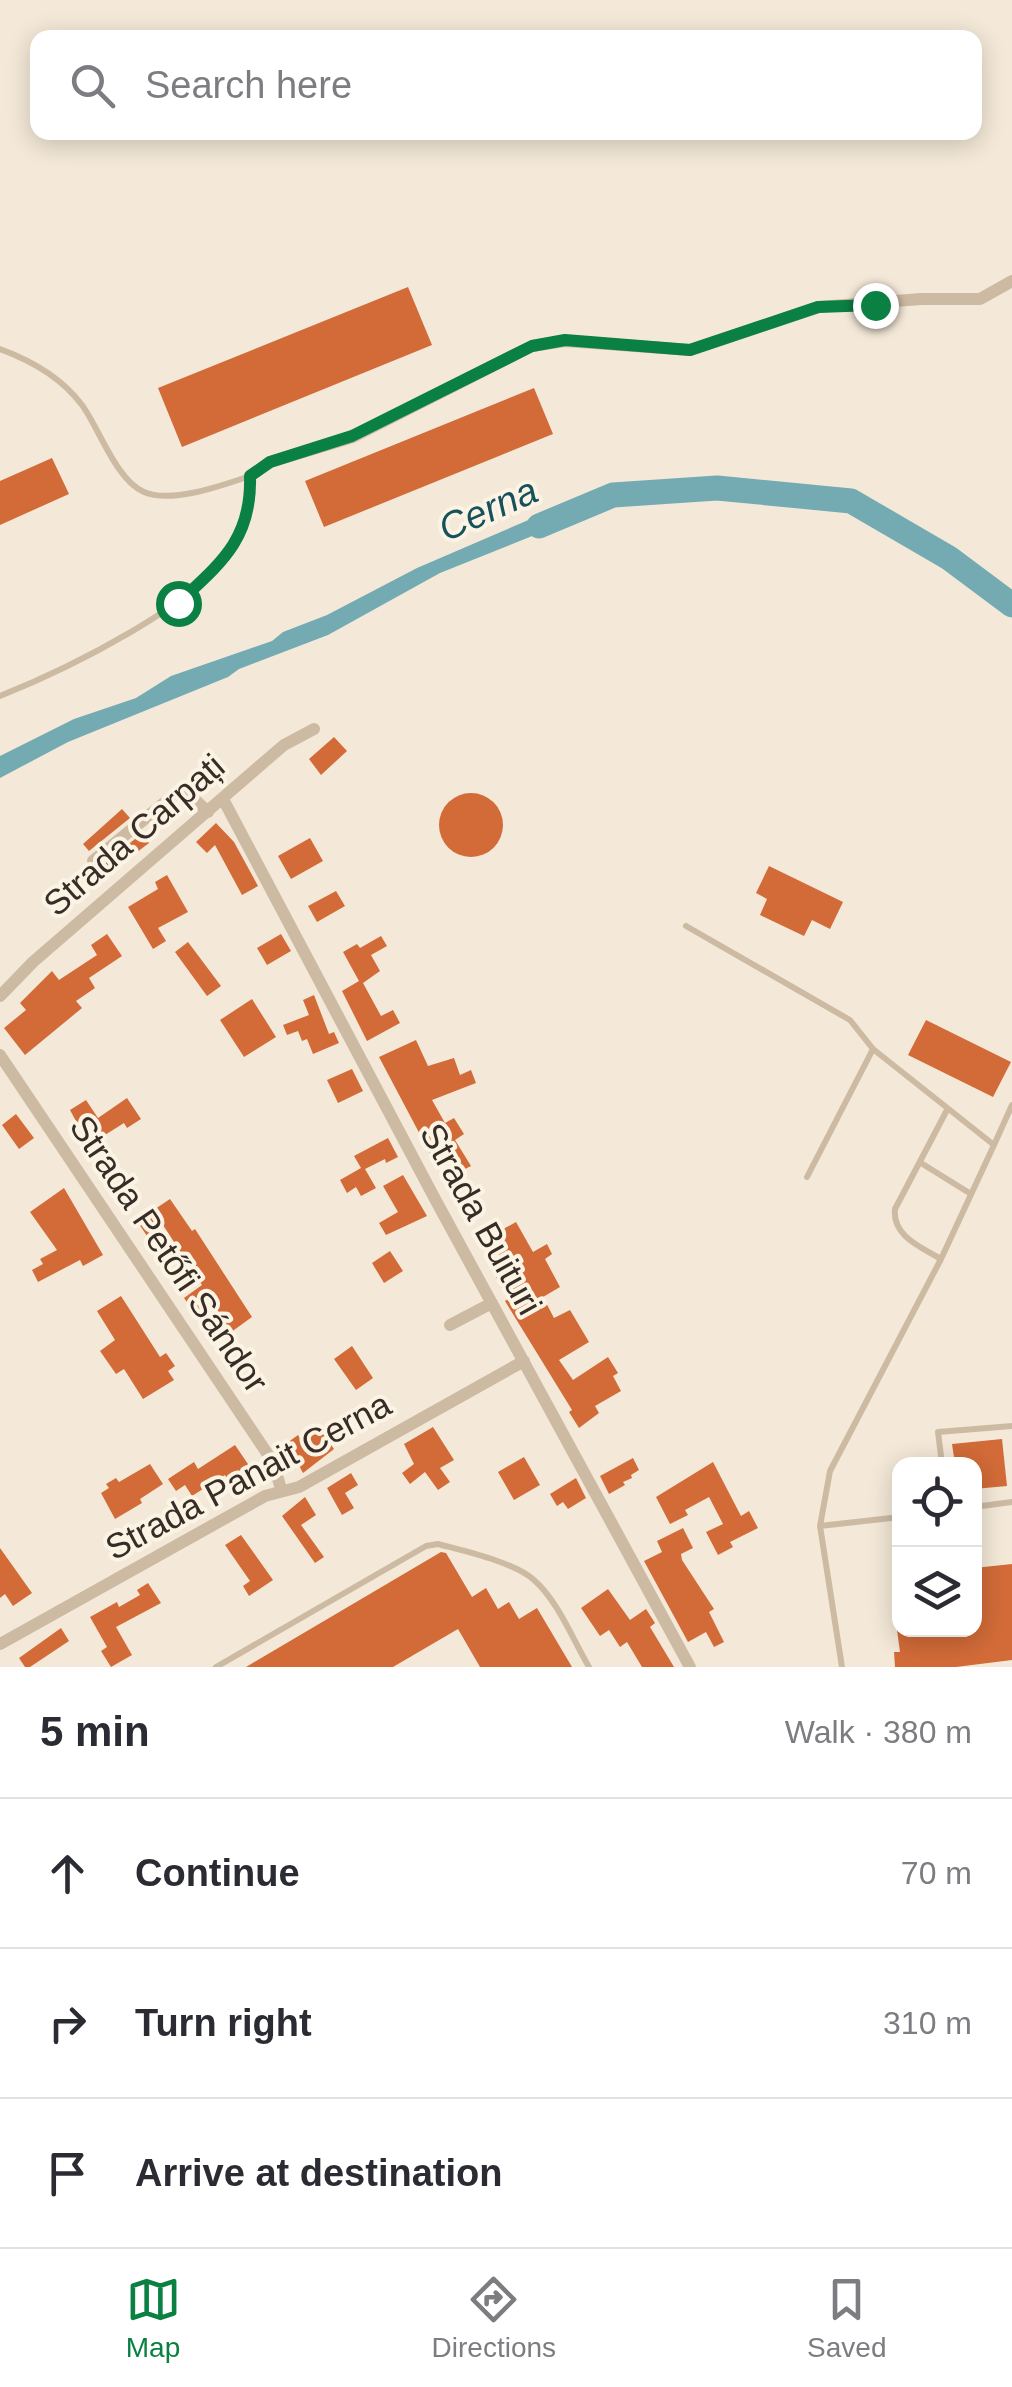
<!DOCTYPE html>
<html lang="en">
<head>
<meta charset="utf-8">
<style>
  body { margin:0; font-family:Arial,sans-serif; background:#f2f2f3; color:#2b2b33 }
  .controls { position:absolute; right:30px; bottom:30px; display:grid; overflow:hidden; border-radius:20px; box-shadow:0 5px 25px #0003 }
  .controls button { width:90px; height:90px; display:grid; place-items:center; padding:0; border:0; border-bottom:2px solid #e1e1e2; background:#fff; color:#2b2b33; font:50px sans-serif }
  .stop { position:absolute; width:30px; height:30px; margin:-22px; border:8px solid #0b8043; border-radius:50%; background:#fff }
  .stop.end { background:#0b8043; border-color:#fff; box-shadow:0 2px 10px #0008 }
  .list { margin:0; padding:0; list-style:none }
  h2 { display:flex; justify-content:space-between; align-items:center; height:130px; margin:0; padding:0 40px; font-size:42px }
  h2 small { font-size:32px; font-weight:400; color:#7c7c81 }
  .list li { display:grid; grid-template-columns:65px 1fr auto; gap:30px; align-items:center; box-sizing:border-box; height:150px; padding:0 40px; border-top:2px solid #e1e1e2 }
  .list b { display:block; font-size:38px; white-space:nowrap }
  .list em { font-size:32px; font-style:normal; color:#7c7c81 }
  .icon { flex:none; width:55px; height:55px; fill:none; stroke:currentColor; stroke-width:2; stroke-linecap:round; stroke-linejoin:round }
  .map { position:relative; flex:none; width:1012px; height:1667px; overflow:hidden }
  .search { position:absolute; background:#fff; box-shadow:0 5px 25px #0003; left:30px; right:30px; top:30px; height:110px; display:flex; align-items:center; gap:25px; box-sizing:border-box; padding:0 35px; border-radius:20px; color:#7c7c81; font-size:38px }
  .sheet { height:580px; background:#fff }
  nav { display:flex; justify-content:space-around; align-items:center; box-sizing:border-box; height:140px; border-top:2px solid #e1e1e2; background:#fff; font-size:28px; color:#7c7c81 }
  nav a { display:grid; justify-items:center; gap:5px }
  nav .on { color:#0b8043 }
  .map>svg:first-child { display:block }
</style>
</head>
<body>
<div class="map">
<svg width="1012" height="1667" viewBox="0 0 1012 1667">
  <rect width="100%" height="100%" fill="#f4e9d8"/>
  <!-- water -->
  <path fill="#74abb3" d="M568 503 572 520 440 573 328 635 239 669 228 677 68 742 0 778V756L74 719 136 698 171 676 272 641 283 632 327 615 417 568Z"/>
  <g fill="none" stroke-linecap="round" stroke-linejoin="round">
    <!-- river -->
    <path stroke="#74abb3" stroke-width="25" d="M539 526 613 495 717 488 851 501 949 558 1012 605"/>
  </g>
  <!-- building -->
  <path fill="#d26b38" d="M408 287 432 345 182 447 158 388Z
    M534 388 553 434 324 527 305 481Z
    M52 458 69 494 0 525V481Z
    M334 737 347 751 321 775 309 759Z
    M439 825a32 32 0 1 1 64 0a32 32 0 1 1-64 0Z
    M122 809 130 818 89 851 83 844Z
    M216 823 234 842 258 886 242 895 215 845 207 853 196 842Z
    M141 834 149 843 102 879 96 871Z
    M310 838 323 861 291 879 278 856Z
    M769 866 843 902 830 929 812 920 804 936 760 915 767 899 756 893Z
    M167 875 188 912 158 928 166 941 153 949 128 907 158 889 155 882Z
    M336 891 345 906 317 922 308 906Z
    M107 934 122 956 89 978 95 988 76 1001 82 1008 25 1055 4 1028 26 1010 20 1003 52 971 59 980 97 955 91 945Z
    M281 934 291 951 267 965 257 948Z
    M381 936 387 946 371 955 380 971 363 983 381 1016 393 1010 400 1023 367 1041 342 991 359 981 343 952 357 944 360 948Z
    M188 942 221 986 207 996 175 952Z
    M314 995 329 1034 334 1032 339 1043 313 1054 307 1039 302 1041 298 1031 287 1035 283 1025 309 1015 303 1000Z
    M252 999 276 1037 244 1057 220 1020Z
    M926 1020 1011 1062 993 1097 908 1055Z
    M416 1040 428 1066 454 1058 460 1075 471 1070 476 1083 432 1100 445 1123 454 1118 464 1134 455 1140 471 1166 459 1172 449 1150 433 1159 379 1057Z
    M352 1069 363 1091 338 1103 327 1080Z
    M127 1098 141 1119 127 1128 124 1123 89 1145 70 1110 86 1100 98 1118Z
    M16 1114 34 1138 19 1149 2 1125Z
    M388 1138 398 1157 386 1163 385 1159 365 1169 376 1188 361 1196 356 1187 347 1193 340 1180 361 1168 354 1156Z
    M403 1175 427 1216 386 1235 379 1223 398 1212 383 1186Z
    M64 1188 103 1255 83 1266 80 1260 38 1282 32 1270 43 1264 40 1259 57 1250 30 1212Z
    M170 1199 192 1231 195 1229 252 1317 216 1343 184 1298 202 1285 163 1225 147 1236 137 1221Z
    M516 1222 533 1252 547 1244 552 1254 545 1259 560 1287 543 1297 554 1318 570 1310 589 1342 559 1360 573 1380 608 1357 618 1373 613 1376 621 1391 595 1406 599 1413 579 1428 569 1412 572 1410 505 1301 508 1299 491 1268 503 1262 489 1237Z
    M390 1251 403 1271 384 1283 372 1263Z
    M121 1296 160 1357 166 1353 175 1366 168 1371 174 1380 143 1399 124 1369 116 1374 100 1351 115 1340 97 1311Z
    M352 1346 373 1378 356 1390 334 1359Z
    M318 1427 334 1449 303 1473 287 1443 298 1435 301 1440Z
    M433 1427 454 1460 440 1468 450 1482 438 1490 425 1472 410 1484 402 1473 414 1464 404 1444Z
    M1002 1439 1007 1486 974 1489V1464H955L952 1444Z
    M235 1445 250 1467 228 1480 225 1475 192 1496 185 1485 176 1491 168 1479 194 1462 198 1469Z
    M524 1457 540 1485 514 1500 498 1472Z
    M633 1458 639 1470 631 1475 632 1478 623 1482 625 1485 609 1494 600 1476Z
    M713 1462 741 1516 749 1511 758 1528 730 1542 733 1547 718 1555 706 1532 723 1524 709 1497 685 1510 688 1515 670 1524 656 1497Z
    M150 1464 163 1484 140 1499 142 1503 115 1519 101 1493 109 1488 106 1484 116 1478 119 1482Z
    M351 1473 358 1485 345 1493 354 1508 342 1515 327 1488Z
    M576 1478 586 1498 568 1509 563 1502 557 1506 550 1494Z
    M305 1497 316 1515 301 1525 324 1557 315 1563 282 1516Z
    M683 1528 693 1548 681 1554 682 1560 714 1609 709 1612 724 1642 714 1647 706 1632 688 1642 644 1561 662 1552 657 1541Z
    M241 1535 273 1580 249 1596 243 1586 250 1581 225 1545Z
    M0 1548 32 1593 13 1606 5 1594 0 1598Z
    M441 1552 446 1553 472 1597 486 1588 498 1609 509 1602 519 1619 537 1608 572 1667H480L458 1629 393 1667H246Z
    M1012 1564V1660L956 1667H895L894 1652H900L897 1630H974V1568Z
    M148 1583 161 1603 116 1627 132 1655 111 1667 101 1651 107 1647 90 1617 117 1602 119 1607 140 1595 137 1590Z
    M608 1589 630 1620 646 1609 655 1623 650 1627 674 1667H642L627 1642 620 1647 609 1630 600 1636 581 1608Z
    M61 1628 69 1641 30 1667H25L19 1658Z"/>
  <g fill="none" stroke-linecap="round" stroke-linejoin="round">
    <!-- service -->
    <path stroke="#cdbaa3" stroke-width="6" d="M0 349C30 360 62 378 82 405 99 428 116 480 144 492 171 504 224 485 250 476 251 500 249 522 237 543 202 604 65 670 0 696
      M686 926 850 1020 873 1049 994 1145 941 1259 830 1471 820 1526 842 1667
      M994 1145 1012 1105
      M921 1163 971 1194
      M807 1177 873 1049
      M941 1259C921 1247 892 1236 895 1209L947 1110
      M942 1464 938 1432 1012 1426
      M974 1507 1012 1502
      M820 1526 900 1517
      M216 1667 426 1546 438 1544C464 1551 514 1562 534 1580 558 1601 573 1640 589 1667"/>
    <!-- minor -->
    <path stroke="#cdbaa3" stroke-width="12" d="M250 476 270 462 353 437 532 346 565 341 690 350 819 307 921 299H980L1012 281
      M223 799 435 1199 690 1667
      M93 861 174 795 188 793 208 812
      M0 996 33 962 263 763 284 745 314 729
      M0 1055 273 1462 281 1489
      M450 1325 492 1303
      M0 1644 265 1496 299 1487 524 1361"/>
  </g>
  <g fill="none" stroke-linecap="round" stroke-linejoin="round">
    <!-- route -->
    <path stroke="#0b8043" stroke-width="12" d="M178 603C221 563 252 539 250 476L270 462 352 436 532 346 565 340 690 350 818 307 875 305"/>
  </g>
  <g text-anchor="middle" stroke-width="8" stroke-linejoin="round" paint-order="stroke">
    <!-- street labels -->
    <g font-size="35" fill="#372d26" stroke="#fbf3e4">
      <text transform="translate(134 835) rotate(-41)" y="12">Strada Carpați</text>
      <text transform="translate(481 1219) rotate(61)" y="12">Strada Buituri</text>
      <text transform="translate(169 1254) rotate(56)" y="12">Strada Petőfi Sándor</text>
      <text transform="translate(248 1476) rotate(-28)" y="12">Strada Panait Cerna</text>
    </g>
    <!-- water labels -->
    <g font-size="38" font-style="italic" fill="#17515c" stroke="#fbf3e4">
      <text transform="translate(488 509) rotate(-24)" y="13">Cerna</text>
    </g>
  </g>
</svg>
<div class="controls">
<button><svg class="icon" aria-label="locate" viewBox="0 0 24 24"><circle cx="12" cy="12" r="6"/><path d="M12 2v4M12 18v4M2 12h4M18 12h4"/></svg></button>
<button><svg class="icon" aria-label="layers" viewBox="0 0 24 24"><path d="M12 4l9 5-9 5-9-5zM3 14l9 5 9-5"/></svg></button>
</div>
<div class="stop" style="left:178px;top:603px"></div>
<div class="stop end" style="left:875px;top:305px"></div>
<div class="search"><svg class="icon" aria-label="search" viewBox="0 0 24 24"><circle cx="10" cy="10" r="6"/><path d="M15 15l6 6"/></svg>Search here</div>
</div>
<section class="sheet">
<h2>5 min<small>Walk · 380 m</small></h2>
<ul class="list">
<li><svg class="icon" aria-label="ahead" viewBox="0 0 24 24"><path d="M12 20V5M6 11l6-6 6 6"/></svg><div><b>Continue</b></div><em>70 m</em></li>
<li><svg class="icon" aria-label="right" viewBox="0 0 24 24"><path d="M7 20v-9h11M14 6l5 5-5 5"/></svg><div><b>Turn right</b></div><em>310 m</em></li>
<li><svg class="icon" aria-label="arrive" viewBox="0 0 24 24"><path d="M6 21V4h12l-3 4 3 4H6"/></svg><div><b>Arrive at destination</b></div></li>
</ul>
</section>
<nav>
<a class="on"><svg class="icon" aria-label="map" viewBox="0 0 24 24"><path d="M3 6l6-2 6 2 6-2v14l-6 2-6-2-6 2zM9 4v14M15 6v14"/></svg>Map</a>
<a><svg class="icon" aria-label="directions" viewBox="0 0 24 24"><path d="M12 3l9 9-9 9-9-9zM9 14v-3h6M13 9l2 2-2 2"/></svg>Directions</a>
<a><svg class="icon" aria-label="saved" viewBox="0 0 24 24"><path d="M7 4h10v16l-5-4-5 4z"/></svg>Saved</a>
</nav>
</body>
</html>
